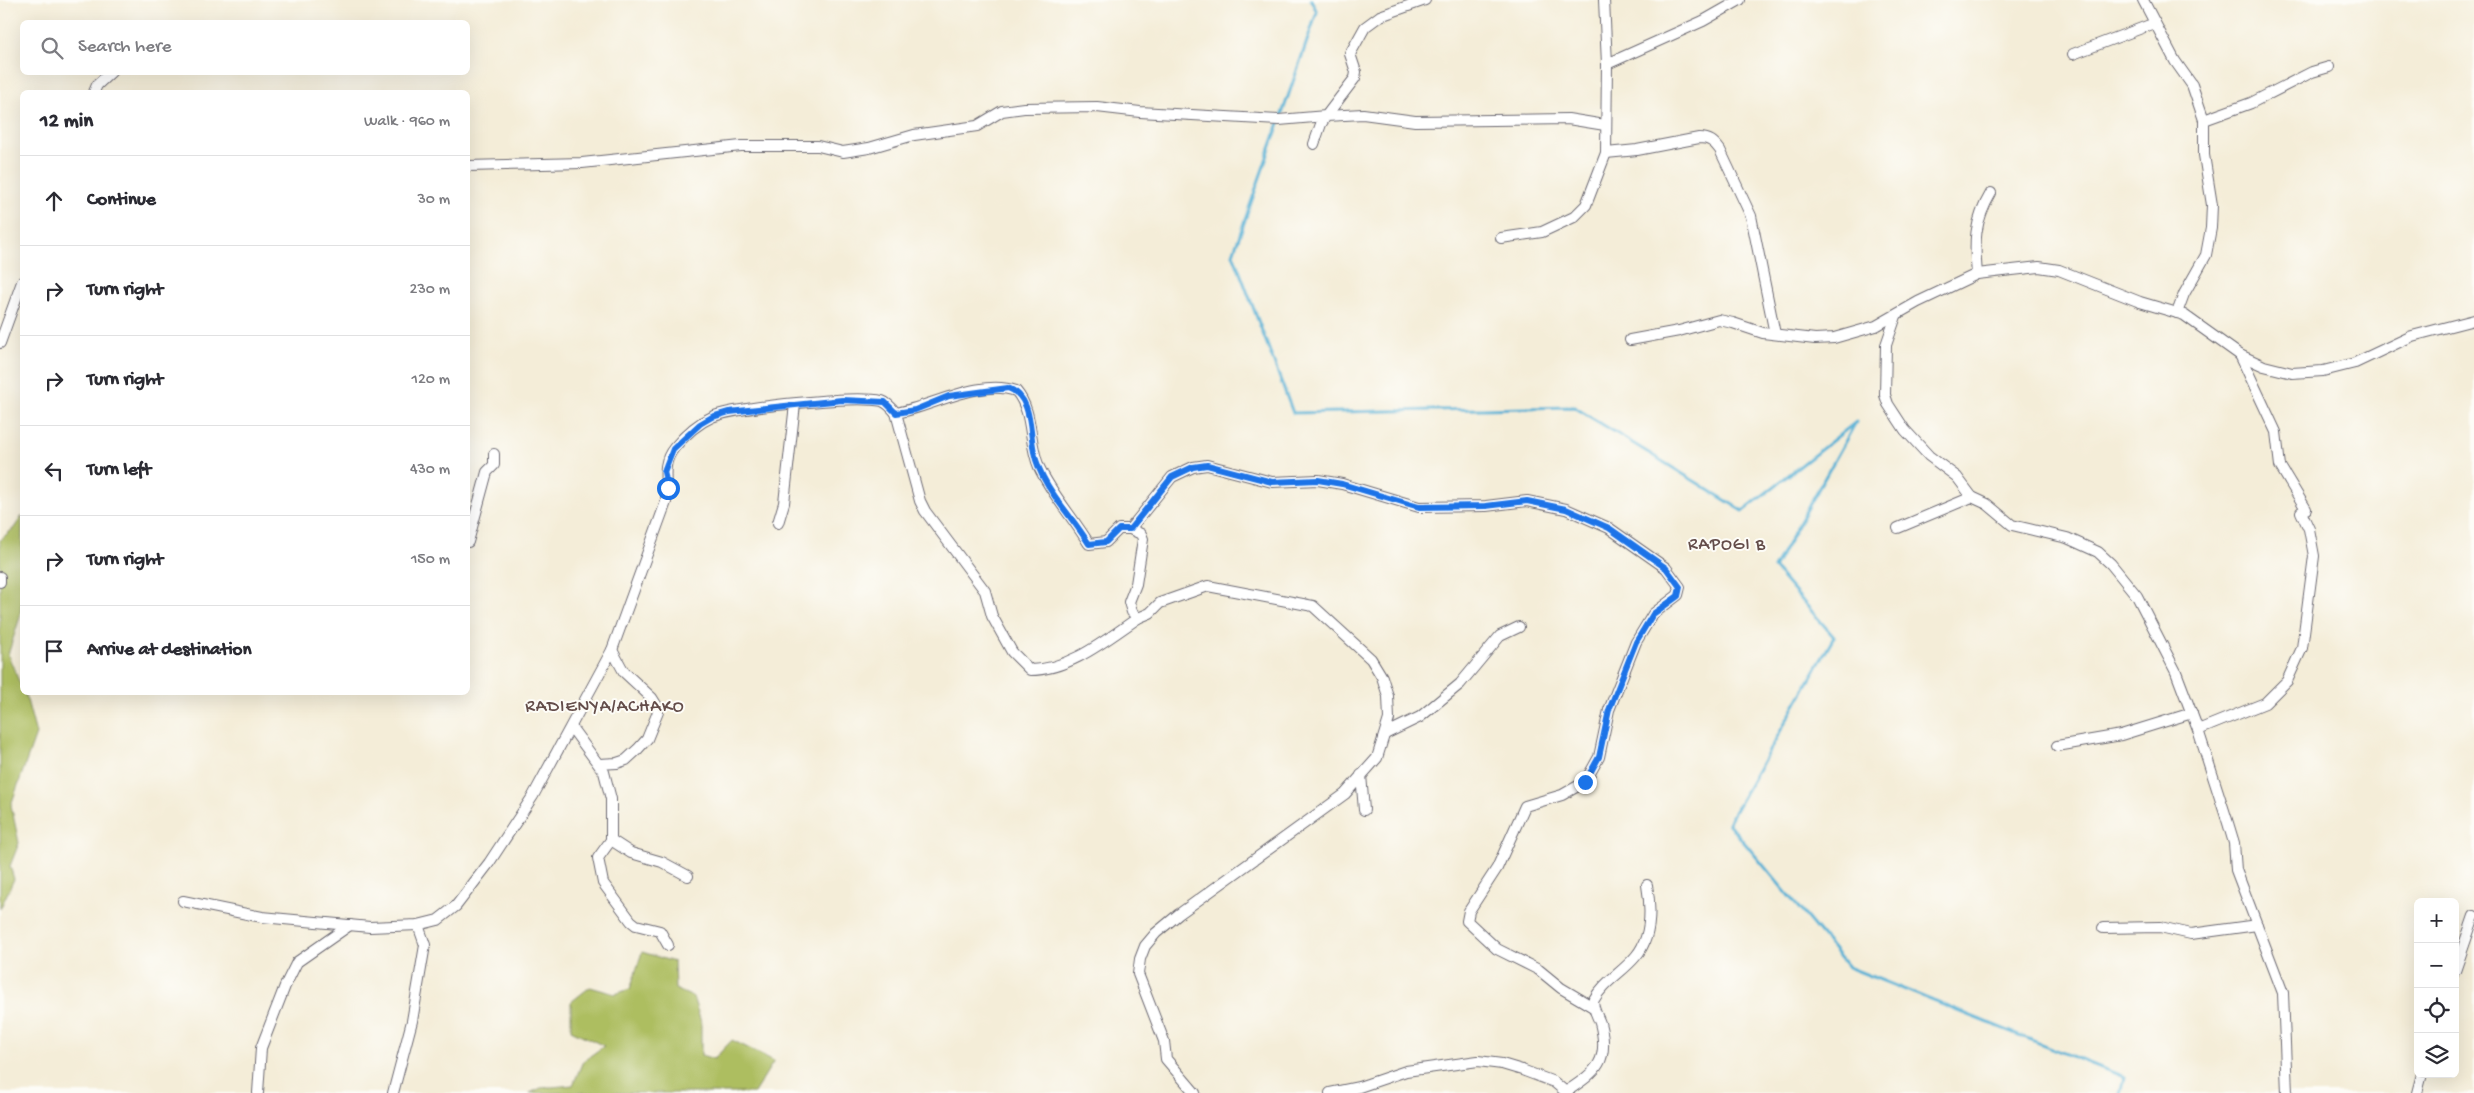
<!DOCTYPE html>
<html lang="en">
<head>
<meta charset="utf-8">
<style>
	:root { --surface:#fff; --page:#f2f2f3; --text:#2b2b33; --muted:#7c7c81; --line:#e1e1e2 }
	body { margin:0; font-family:"Gochi Hand",sans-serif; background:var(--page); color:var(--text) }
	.controls { position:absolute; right:15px; bottom:15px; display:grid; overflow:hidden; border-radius:8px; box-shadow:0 5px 20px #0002 }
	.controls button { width:45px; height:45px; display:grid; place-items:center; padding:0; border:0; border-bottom:1px solid var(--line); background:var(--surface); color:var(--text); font:25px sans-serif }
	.stop { position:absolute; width:15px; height:15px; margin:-11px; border:4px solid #1a73e8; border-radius:50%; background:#fff }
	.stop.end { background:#1a73e8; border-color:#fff; box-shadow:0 1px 5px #0008 }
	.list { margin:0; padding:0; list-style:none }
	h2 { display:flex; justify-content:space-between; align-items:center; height:65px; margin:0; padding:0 20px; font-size:21px }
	h2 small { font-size:16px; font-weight:400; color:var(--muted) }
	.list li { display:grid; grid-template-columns:32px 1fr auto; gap:15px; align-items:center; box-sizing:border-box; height:90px; padding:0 20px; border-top:1px solid var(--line) }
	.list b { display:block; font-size:19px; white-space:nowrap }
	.list em { font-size:16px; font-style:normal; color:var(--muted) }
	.icon { flex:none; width:28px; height:28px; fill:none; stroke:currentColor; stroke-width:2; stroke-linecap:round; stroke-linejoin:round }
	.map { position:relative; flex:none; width:2474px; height:1093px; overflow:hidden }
	.search { position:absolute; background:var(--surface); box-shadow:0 5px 20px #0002; left:20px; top:20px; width:450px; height:55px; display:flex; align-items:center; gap:12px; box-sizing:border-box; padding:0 18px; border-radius:8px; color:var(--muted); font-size:19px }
	.panel { position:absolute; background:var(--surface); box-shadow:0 5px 20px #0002; left:20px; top:90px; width:450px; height:605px; border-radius:8px }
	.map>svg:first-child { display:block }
	.green { fill:#adbe61; stroke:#68704e }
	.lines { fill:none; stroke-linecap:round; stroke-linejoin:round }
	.stream { stroke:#57b1d5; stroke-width:3 }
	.street-casing { stroke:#6c6972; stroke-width:12 }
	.street { stroke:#fff; stroke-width:10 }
	.route { stroke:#1a73e8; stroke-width:6 }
	.labels { text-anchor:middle; stroke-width:4; stroke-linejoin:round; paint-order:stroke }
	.quarter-label { font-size:18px; letter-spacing:1px; fill:#644d4a; stroke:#fdfcf7 }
</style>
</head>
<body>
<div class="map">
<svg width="2474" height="1093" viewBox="0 0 2474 1093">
	<rect width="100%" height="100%" fill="#fdfcf7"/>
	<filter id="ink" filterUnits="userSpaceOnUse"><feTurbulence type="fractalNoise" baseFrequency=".02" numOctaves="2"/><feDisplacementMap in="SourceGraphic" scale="10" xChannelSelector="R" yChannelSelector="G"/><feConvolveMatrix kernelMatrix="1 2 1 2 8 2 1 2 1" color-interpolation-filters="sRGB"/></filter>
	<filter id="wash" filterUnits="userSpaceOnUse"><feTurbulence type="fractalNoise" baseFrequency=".0096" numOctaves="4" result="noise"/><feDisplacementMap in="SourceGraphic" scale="20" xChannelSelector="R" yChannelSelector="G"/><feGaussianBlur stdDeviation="1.12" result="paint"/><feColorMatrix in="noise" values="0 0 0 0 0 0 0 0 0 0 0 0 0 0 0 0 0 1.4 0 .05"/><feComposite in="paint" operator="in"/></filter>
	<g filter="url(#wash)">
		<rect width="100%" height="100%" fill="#f4edd8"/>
		<g class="green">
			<polygon points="22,516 22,598 20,617 8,655 27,700 36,734 11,805 19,843 10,866 14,879 0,909 0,540 14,528"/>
			<polygon points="642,952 674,962 675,989 693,997 701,1022 701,1055 714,1059 732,1040 774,1061 754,1093 530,1093 541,1088 573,1085 583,1061 604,1046 571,1030 571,1002 590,987 615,994 630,989"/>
		</g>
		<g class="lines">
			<g class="stream">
				<polyline points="1281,117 1317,12 1311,0"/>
				<polyline points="1279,123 1233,254 1293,413 1574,407 1743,511 1856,422 1774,568 1834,637 1728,823 1848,967 2124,1077 2120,1093"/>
			</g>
		</g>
	</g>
	<g filter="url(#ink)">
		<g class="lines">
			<g class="street-casing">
				<g id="street">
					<polyline points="2143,0 2175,61 2192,85 2204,120 2204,155 2212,205 2211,228 2206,255 2184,294 2177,313"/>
					<polyline points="2073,54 2155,23"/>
					<polyline points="1607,64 1703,21 1740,0"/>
					<polyline points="94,92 97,85 111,72"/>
					<polyline points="2204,120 2251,103 2312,72 2329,67"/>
					<polyline points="1314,144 1321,124 1326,116 1363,114 1415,121 1568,119 1605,125"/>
					<path d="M1606,153L1637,150L1699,138C1710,138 1714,142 1720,150L1751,216L1775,334"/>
					<polyline points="468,166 582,163 741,146 818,146 843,152 869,148 914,135 977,126 1002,111 1024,108 1097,107 1140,112 1279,120 1326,116 1355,78 1356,72 1350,54 1365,27 1380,16 1425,0"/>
					<polyline points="1501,238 1542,232 1574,217 1586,205 1606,153 1607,64 1604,0"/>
					<path d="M1977,274C1974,241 1974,222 1991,193"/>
					<polyline points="1896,316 1886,345 1885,395 1888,404 1905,430 1929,456 1957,477 1972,497 1987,504 2012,525 2067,538 2098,552 2111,564 2137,596 2176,672 2198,730 2228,823 2234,843 2236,870 2283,993 2287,1093"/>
					<polyline points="1630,340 1679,331 1719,320 1733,323 1763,333 1815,339 1834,338 1876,326 1918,302 1977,274 2039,267 2059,270 2140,302 2184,315 2240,355 2264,366 2292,373 2323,371 2355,363 2412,336 2474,320"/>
					<polyline points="0,343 22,282"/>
					<polyline points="2240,355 2276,432 2280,466 2306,509"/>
					<path d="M896,413C931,407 980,378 1016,391C1034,412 1028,442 1039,467C1052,495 1073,517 1089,544L1106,542L1119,529H1130L1141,534L1143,539L1136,584L1129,602L1132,612L1138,618L1150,613L1160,603L1208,586L1313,606L1371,659L1382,677L1388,696L1389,719L1377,758L1345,794L1179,914L1156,933L1145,946L1140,959L1138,974L1164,1041L1166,1059L1195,1093"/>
					<polyline points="778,523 784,503 795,404"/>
					<polyline points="1898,528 1972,497"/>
					<polyline points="1130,529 1172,477 1193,467 1207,465 1272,482 1318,480 1342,484 1419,507 1486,506 1527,501 1566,509 1609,528 1666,568 1680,587 1678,595 1653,614 1636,642 1609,710 1599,757 1585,782 1562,795 1525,806 1497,868 1469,911 1467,921 1497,949 1539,970 1561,988 1593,1007"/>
					<polyline points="468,542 487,472 494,465 494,454"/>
					<polyline points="0,577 0,582"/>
					<polyline points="571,727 604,772 611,799 611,840 631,853 662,862 688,876"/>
					<polyline points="2198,730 2265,703 2287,681 2302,648 2314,556 2309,529 2301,512"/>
					<polyline points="1385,734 1420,717 1460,684 1500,636 1519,627"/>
					<polyline points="2057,746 2121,735 2192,713"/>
					<polyline points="599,764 617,763 626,760 638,749 647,739 658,712 657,706 652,698 624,672 612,650"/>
					<polyline points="1361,775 1364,810"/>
					<polyline points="611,840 598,858 603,883 631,921 636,925 660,931 668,945"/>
					<path d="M183,901L262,917L370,927L418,925L438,920L456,906L489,863L533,796L612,650L666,502C668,483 660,465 674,448C684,436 698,423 712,417C736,407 857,395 882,401C888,403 892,408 896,413L920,501L925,511L985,591L992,616L1012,652L1030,670C1070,670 1107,639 1138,618"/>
					<polyline points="2103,928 2160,927 2191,934 2257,925"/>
					<polyline points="2455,971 2474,916"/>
					<path d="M1567,1091C1597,1071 1610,1061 1600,1023C1597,1015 1593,1009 1593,1001C1604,981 1622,973 1636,956C1652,937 1651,908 1647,885"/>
					<polyline points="258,1093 261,1048 285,986 297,962 350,925"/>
					<polyline points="393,1093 412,1021 425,945 418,925"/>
					<polyline points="1330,1093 1359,1087 1406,1071 1478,1061 1502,1064 1522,1070 1554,1082 1567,1093"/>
					<polyline points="2417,1093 2422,1074"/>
				</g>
			</g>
			<use href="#street" class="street"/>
		</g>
	</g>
	<g class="lines" filter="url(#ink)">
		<path class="route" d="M668,488L664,472L673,449L700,424L712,417L729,412L842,400L885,402L896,413L915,410L949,396L1008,388C1033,397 1029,430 1034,452C1041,487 1071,514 1089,544L1106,542L1119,529H1130L1172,477L1193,467L1207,465L1272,482L1318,480L1342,484L1419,507L1486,506L1527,501L1566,509L1609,528L1666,568L1680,587L1678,596L1653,614L1636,642L1609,710L1599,757L1585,782"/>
	</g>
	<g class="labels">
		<g class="quarter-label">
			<text x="1727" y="549">RAPOGI B</text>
			<text x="605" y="711">RADIENYA/ACHAKO</text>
		</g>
	</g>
</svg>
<div class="controls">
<button>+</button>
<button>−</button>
<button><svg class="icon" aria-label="locate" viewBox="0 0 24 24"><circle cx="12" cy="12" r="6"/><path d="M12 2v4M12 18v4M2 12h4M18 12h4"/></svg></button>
<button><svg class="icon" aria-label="layers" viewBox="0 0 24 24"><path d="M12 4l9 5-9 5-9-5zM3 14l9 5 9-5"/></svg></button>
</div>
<div class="stop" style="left:668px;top:488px"></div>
<div class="stop end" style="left:1585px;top:782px"></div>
<div class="search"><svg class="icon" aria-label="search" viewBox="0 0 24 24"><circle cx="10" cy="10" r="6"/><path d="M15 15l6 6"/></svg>Search here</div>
<section class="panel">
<h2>12 min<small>Walk · 960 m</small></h2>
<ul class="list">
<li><svg class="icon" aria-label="ahead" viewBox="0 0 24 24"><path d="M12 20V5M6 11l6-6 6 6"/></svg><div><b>Continue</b></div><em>30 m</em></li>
<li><svg class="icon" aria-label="right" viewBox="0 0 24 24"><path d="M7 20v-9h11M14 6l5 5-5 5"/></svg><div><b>Turn right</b></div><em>230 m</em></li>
<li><svg class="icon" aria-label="right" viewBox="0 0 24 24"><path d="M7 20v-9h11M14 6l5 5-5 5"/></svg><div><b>Turn right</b></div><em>120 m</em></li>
<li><svg class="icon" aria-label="left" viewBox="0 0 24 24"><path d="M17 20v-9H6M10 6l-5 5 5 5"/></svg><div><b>Turn left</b></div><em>430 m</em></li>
<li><svg class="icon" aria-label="right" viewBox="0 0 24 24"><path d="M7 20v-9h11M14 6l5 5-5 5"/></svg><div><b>Turn right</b></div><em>150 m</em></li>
<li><svg class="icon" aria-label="arrive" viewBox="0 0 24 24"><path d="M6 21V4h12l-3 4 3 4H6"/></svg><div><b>Arrive at destination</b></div></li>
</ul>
</section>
</div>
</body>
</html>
